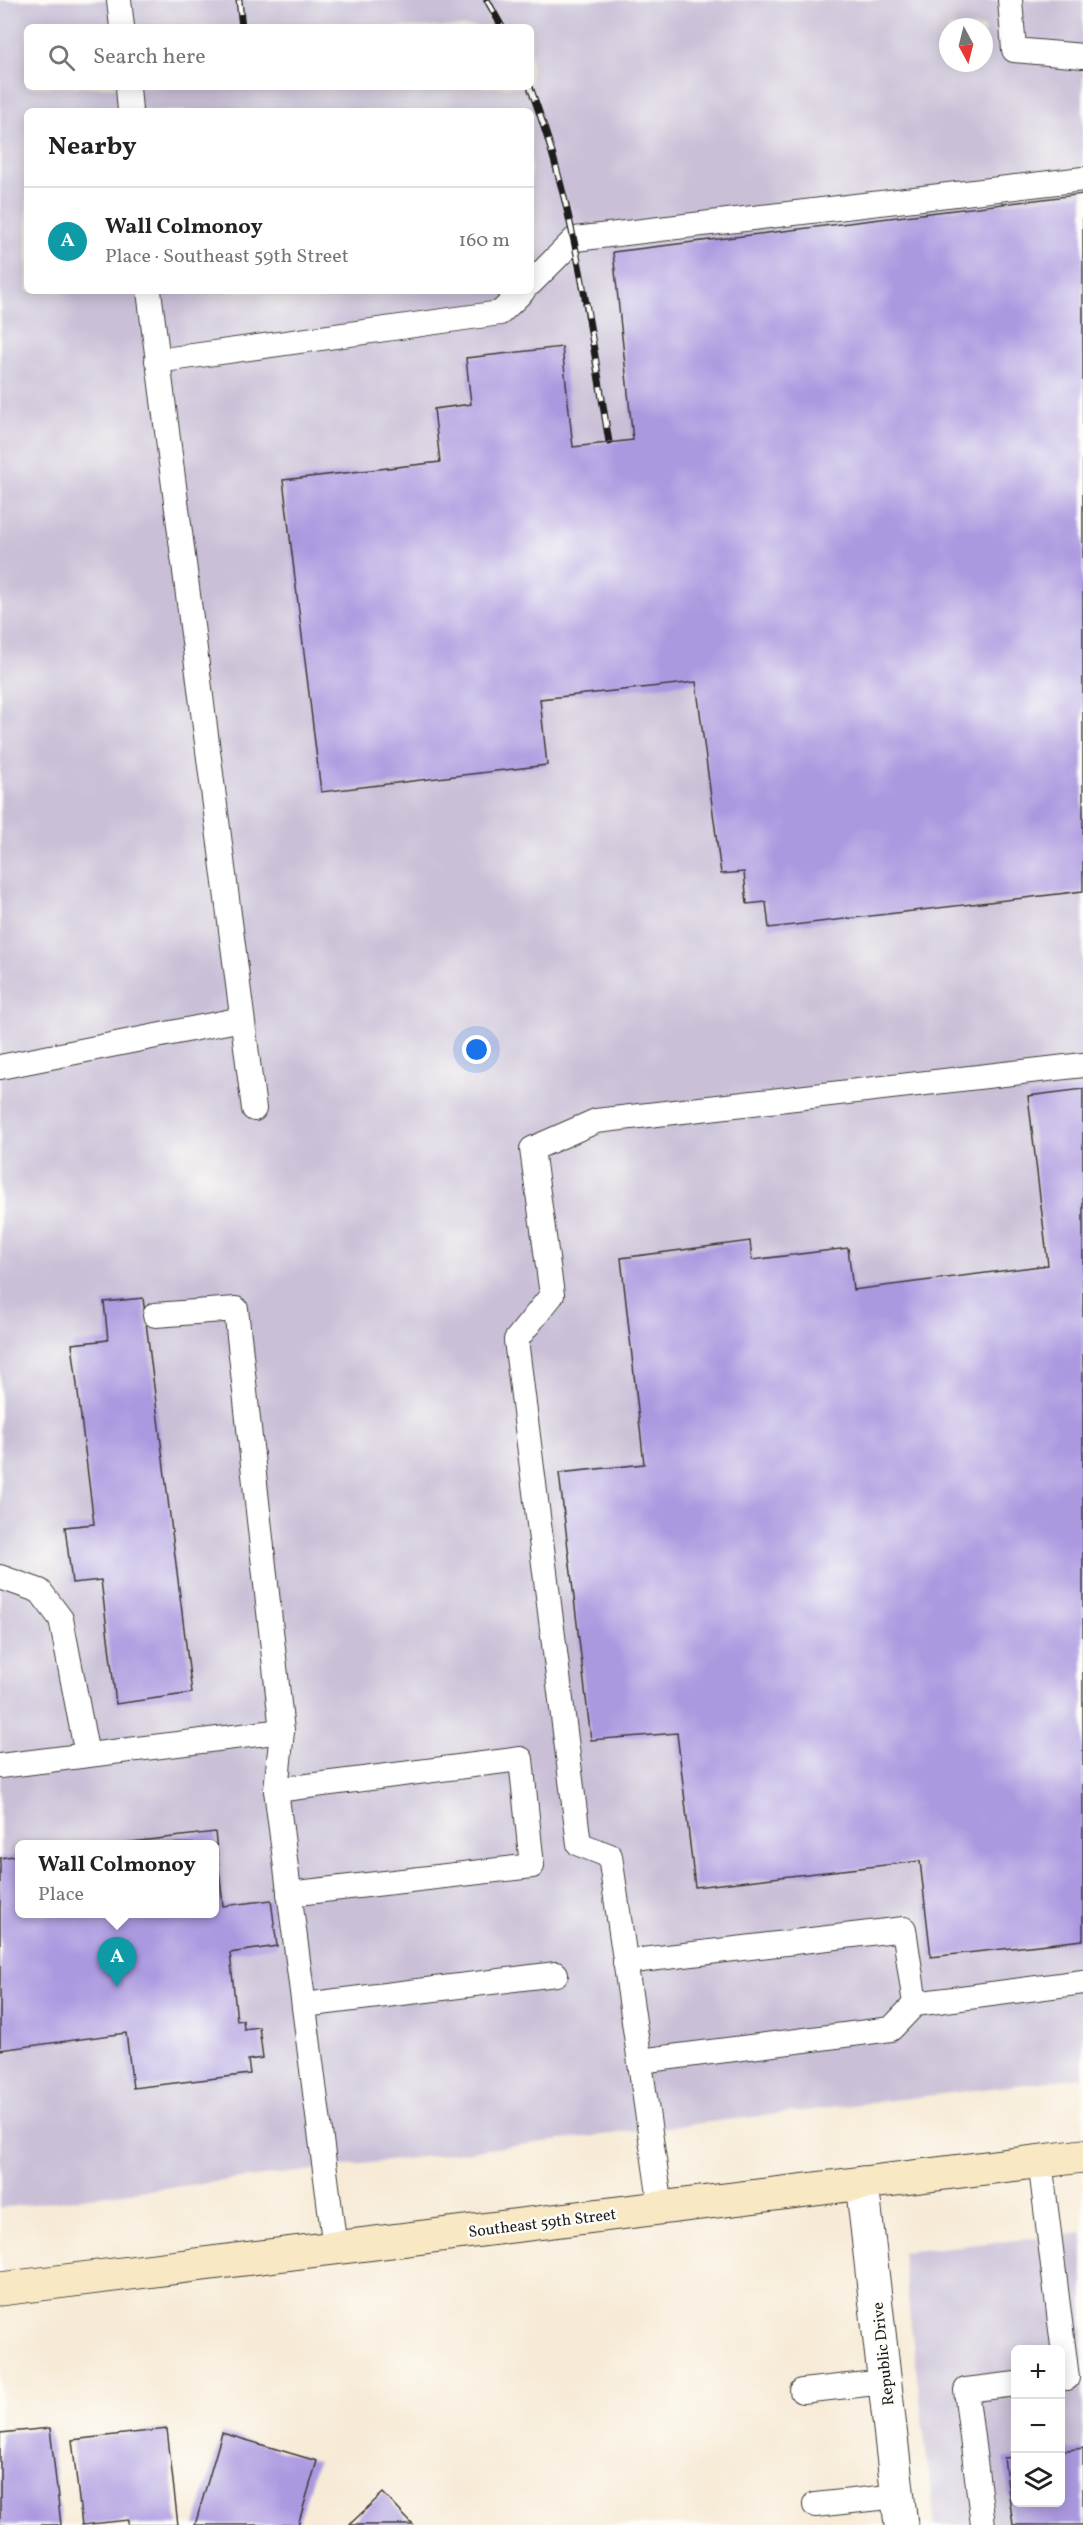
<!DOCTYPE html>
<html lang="en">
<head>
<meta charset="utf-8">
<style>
	:root { --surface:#fff; --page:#f6f6f6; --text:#222; --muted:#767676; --line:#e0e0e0; --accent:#7c3aed }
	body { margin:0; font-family:Vollkorn,serif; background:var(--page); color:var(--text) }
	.controls { position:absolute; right:18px; bottom:18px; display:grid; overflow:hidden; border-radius:9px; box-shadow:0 3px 15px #0003 }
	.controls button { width:54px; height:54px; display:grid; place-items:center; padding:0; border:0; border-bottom:2px solid var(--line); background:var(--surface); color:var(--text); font:30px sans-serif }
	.compass { position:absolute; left:939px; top:18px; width:54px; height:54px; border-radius:50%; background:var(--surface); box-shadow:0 3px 15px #0003; rotate:173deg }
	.you { position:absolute; left:477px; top:1050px; width:21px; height:21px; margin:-15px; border:4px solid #fff; border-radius:50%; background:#1a73e8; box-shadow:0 0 0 9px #1a73e833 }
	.badge { display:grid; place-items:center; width:39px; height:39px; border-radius:50%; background:var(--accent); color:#fff; font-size:20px; font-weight:700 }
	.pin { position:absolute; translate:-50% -50px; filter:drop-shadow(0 2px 3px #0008) }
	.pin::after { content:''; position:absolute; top:32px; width:21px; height:18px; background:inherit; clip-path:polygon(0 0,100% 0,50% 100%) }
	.popup { position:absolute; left:15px; top:1840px; width:204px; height:78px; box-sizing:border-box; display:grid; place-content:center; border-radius:9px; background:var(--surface); filter:drop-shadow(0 2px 4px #0005); font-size:20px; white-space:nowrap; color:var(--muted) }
	.popup b { font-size:22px; color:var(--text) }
	.popup::after { content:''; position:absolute; left:50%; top:100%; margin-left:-12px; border:12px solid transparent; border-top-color:var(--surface) }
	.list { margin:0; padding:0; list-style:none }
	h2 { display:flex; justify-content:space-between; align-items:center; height:78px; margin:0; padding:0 24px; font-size:26px }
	h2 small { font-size:20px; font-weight:400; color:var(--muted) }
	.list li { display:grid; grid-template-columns:39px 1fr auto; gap:18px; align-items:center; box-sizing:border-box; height:108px; padding:0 24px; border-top:2px solid var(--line) }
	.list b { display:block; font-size:22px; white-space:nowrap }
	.list p { margin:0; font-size:20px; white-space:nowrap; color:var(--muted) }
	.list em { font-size:20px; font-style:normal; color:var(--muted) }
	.icon { flex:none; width:33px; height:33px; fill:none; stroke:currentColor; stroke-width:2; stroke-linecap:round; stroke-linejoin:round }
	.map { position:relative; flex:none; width:1083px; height:2525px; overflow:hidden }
	.search { position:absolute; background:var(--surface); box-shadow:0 3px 15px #0003; left:24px; top:24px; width:510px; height:66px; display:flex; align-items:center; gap:15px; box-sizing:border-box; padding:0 21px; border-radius:9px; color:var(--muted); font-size:22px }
	.panel { position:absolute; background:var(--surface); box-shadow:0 3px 15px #0003; left:24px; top:108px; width:510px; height:186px; border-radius:9px }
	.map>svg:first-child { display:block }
	.industrial { fill:#c9bfd7; fill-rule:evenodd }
	.building { fill:#ab99e0 }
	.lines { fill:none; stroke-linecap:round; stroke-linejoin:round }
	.service-casing { stroke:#3d3b38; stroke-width:26 }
	.minor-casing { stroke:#3d3b38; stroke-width:35 }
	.secondary-casing { stroke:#3d3b38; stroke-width:35 }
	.service { stroke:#fff; stroke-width:24 }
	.minor { stroke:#fff; stroke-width:33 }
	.secondary { stroke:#f8e8c3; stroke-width:33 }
	.rail-casing { stroke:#1c1c1c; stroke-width:7 }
	.rail { stroke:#fdfcf7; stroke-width:4.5; stroke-dasharray:14; stroke-linecap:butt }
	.labels { text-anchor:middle; stroke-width:5; stroke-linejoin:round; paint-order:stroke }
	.street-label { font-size:16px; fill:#1c1c1c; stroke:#fdfcf7 }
</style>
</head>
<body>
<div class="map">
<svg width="1083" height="2525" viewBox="0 0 1083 2525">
	<rect width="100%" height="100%" fill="#fdfcf7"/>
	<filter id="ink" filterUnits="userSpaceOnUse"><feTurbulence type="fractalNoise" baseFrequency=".0167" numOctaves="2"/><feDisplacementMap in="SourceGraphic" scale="12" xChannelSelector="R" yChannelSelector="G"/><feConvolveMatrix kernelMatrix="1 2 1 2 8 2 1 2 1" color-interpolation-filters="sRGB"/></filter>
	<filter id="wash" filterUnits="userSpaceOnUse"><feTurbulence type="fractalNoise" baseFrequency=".008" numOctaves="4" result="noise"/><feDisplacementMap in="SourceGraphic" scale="24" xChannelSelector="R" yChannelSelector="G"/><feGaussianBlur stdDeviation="1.35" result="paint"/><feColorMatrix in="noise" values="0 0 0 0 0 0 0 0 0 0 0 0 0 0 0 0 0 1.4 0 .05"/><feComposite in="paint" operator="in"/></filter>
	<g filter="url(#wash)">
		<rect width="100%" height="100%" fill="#f7ebd7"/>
		<g class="industrial">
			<path d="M0,0H1083V2077L0,2208ZM27,27H531V87H27ZM948,27H984V63H948ZM27,111H531V291H27ZM20,1844H214V1914H20Z"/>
			<path d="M1083,2233V2525H935L902,2252ZM1016,2350H1060V2502H1016Z"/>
		</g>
		<g id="blocks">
			<g class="building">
				<polygon points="1083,194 1083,891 769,928 766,902 747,904 744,872 721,874 696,682 540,699 547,765 321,792 283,480 440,462 434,409 471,404 466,358 562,347 573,447 633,440 613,252"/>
				<polygon points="1083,1089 1083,1940 931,1957 920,1861 695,1887 677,1733 591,1740 559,1473 644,1464 621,1258 750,1241 752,1260 848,1248 853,1290 1048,1265 1028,1096"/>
				<polygon points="143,1298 192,1693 116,1704 101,1580 72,1583 65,1527 94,1524 72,1344 108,1340 104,1302"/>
				<polygon points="215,1832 223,1906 271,1900 277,1946 230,1953 237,2021 243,2020 244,2029 259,2027 263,2058 248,2060 250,2074 133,2088 126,2033 0,2050 0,1858 20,1855 20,1914 214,1914 214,1844 123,1843"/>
				<polygon points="50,2428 61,2525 0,2525 0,2433"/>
				<polygon points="167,2429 178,2525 128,2525 128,2520 82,2525 72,2440"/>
				<polygon points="222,2433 317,2461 298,2525 195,2525"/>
				<polygon points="1083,2448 1083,2525 1013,2525 1004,2458 1016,2457 1016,2502 1060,2502 1060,2451"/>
				<polygon points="383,2493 413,2525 349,2525"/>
			</g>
		</g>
	</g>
	<g filter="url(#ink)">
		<use href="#blocks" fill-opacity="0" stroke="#3d3b38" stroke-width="1.5"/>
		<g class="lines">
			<g class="service-casing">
				<g id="service">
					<polyline points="119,0 122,27"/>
					<polyline points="1010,0 1014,50 1083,56"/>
					<polyline points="128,87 130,111"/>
					<polyline points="531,283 575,239 1083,179"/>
					<polyline points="149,291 254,1109"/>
					<polyline points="157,361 500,313 523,291"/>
					<polyline points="0,1067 242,1019"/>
					<polyline points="155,1315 236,1309 282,1731 276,1790 335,2248"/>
					<polyline points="0,1577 40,1591 61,1619 87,1755"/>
					<polyline points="0,1766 282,1731"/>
					<polyline points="276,1790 521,1759 532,1866 289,1894"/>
					<polyline points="625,1962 904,1929 915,2004 891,2029 640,2061"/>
					<polyline points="915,2004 1083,1982"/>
					<polyline points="304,2005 556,1974"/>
					<polyline points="1040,2161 1067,2378"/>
					<polyline points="661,2208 610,1856 579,1844 516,1340 552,1295 532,1149 596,1121 1083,1065"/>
					<polyline points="802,2391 885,2382"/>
					<polyline points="815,2505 898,2496"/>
					<polyline points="983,2525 966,2390 1016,2384"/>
				</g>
			</g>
			<g class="minor-casing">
				<polyline id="minor" points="862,2183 901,2525"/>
			</g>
			<g class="secondary-casing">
				<polyline id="secondary" points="0,2289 1083,2156"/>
			</g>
			<use href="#service" class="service"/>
			<use href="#minor" class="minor"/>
			<use href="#secondary" class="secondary"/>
			<g class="rail-casing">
				<g id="rail">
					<polyline points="239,0 242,27"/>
					<polyline points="487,0 502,27"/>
					<path d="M530,87C574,203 589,321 609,442"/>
				</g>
			</g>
			<use href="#rail" class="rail"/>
		</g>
	</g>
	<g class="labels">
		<g class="street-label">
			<text transform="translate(542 2222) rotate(-7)" y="6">Southeast 59th Street</text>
			<text transform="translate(882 2354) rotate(-96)" y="6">Republic Drive</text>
		</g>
	</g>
</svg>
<div class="controls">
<button>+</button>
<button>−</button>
<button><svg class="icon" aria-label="layers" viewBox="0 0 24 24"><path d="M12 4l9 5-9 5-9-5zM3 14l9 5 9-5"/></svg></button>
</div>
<svg class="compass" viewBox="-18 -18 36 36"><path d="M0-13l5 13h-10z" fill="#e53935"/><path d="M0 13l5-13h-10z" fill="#767676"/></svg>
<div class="you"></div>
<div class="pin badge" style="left:117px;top:1987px;background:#0f9aa8">A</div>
<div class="popup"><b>Wall Colmonoy</b>Place</div>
<div class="search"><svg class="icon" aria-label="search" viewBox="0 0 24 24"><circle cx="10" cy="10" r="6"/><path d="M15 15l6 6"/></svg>Search here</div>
<section class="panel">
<h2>Nearby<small></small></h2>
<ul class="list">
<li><span class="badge" style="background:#0f9aa8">A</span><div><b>Wall Colmonoy</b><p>Place · Southeast 59th Street</p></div><em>160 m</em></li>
</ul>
</section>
</div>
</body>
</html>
